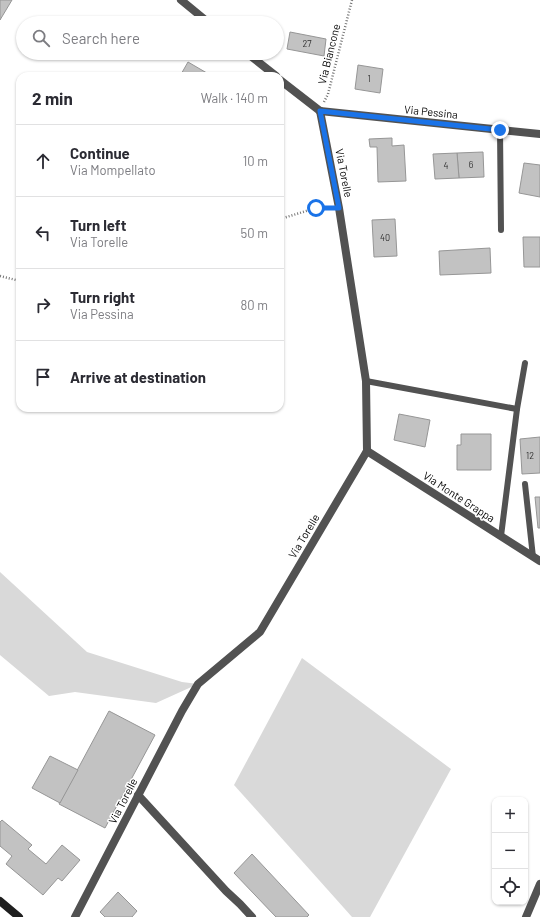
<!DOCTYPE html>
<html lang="en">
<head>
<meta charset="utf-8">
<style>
	:root { --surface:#fff; --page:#f7f7f7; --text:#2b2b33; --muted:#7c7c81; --line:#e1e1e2 }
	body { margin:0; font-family:Barlow,sans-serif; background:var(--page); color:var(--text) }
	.controls { position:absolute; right:12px; bottom:12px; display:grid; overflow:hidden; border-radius:8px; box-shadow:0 1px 3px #0004 }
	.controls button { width:36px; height:36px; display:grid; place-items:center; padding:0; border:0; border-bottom:1px solid var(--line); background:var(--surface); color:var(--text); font:20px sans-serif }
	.stop { position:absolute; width:12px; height:12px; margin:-9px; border:3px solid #1a73e8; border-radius:50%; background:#fff }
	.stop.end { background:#1a73e8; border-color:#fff; box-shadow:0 1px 4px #0008 }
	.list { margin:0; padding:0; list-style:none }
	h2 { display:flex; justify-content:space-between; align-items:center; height:52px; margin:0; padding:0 16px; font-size:17px }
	h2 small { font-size:13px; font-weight:400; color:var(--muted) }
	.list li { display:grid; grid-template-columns:26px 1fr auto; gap:12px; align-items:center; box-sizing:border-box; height:72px; padding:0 16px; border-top:1px solid var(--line) }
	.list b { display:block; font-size:15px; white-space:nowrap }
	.list p { margin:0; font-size:13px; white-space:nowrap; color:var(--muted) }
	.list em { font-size:13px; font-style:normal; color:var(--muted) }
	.icon { flex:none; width:22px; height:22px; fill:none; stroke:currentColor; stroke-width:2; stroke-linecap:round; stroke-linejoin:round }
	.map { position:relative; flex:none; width:540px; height:917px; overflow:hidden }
	.search { position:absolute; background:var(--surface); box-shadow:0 1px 3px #0004; left:16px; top:16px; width:268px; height:44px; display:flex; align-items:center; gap:10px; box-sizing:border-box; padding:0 14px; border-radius:22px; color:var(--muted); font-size:15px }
	.panel { position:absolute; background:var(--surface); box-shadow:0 1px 3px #0004; left:16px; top:72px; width:268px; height:340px; border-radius:12px }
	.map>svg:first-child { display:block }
	.green { fill:#d9d9d9 }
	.building { fill:#c2c2c2; stroke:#969696 }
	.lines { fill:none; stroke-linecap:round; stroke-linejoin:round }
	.path { stroke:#747474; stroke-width:2.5; stroke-dasharray:1 2; stroke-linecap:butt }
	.lane { stroke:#525252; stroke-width:6 }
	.street { stroke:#525252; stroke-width:8 }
	.secondary { stroke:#1f1f1f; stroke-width:8 }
	.route { stroke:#1a73e8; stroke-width:5 }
	.labels { text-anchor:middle; stroke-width:3; stroke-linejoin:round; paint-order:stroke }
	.number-label { font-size:9px; fill:#303030 }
	.street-label { font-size:11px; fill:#000; stroke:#fff }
</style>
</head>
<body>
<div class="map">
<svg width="540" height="917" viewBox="0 0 540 917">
	<rect width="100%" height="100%" fill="#fff"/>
	<g class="green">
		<polygon points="0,572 87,652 182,682 198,684 156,703 75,692 49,696 0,655"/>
		<polygon points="302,658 451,769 370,917 352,917 234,785"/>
	</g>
	<g class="building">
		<polygon points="0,0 12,0 0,20"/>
		<polygon points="290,32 326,39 324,56 287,49"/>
		<polygon points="188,62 212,76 180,76"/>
		<polygon points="358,65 383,69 380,93 355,89"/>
		<polygon points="392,138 392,146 404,145 406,181 378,182 377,147 370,147 369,139"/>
		<polygon points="483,152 484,177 459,178 457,153"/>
		<polygon points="457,153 459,178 435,179 433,154"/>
		<polygon points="524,163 540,165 540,197 519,193"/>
		<polygon points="395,219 397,256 374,257 372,220"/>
		<polygon points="523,237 540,237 540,267 524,267"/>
		<polygon points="490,248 491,273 440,275 439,251"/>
		<polygon points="399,414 430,420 425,447 394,440"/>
		<polygon points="461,434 491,434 491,470 457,470 457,445 461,445"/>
		<polygon points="540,437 540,473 522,474 520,439"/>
		<polygon points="535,497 540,497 540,528 538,528"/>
		<polygon points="109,711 155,735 105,828 59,804"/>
		<polygon points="50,756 78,770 60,803 32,788"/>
		<polygon points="2,820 32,845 28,849 46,864 62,845 80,860 62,881 58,878 43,895 6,864 12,856 0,846 0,822"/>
		<polygon points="252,854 309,915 307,917 276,917 234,873"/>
		<polygon points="118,892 137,911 132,917 105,917 100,912"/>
	</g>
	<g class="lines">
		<g class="path">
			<polyline points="324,102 328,94 352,0"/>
			<polyline points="280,219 316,208 329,208"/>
			<polyline points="0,276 20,281"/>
		</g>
		<g class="lane">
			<polyline points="500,130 501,230"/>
			<polyline points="366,381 517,409 525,363"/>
			<polyline points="525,484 533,557"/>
			<polyline points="501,536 517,409"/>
		</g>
		<g class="street">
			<polyline points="181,0 209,23"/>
			<polyline points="247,53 276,76"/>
			<polyline points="280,80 320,111"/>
			<polyline points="320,111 540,134"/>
			<polyline points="367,451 540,561"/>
			<polyline points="138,795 226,891 240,904 252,917"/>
			<polyline points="75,917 182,711 198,684 260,632 367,451 366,381 339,208 320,111"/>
			<polyline points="526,917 540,884"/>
		</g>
		<polyline class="secondary" points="0,901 19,917"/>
	</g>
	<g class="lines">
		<polyline class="route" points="316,208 339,208 320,111 500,130"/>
	</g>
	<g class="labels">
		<g class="number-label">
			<text x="307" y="47">27</text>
			<text x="369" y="82">1</text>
			<text x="471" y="168">6</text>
			<text x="446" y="169">4</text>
			<text x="385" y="241">40</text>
			<text x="530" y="459">12</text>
		</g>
		<g class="street-label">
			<text transform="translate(329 54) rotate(-76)" y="4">Via Biancone</text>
			<text transform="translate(431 112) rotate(6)" y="4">Via Pessina</text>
			<text transform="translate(344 173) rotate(79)" y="4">Via Torelle</text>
			<text transform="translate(459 497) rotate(33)" y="4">Via Monte Grappa</text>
			<text transform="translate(304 536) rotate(-59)" y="4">Via Torelle</text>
			<text transform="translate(123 801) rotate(-63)" y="4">Via Torelle</text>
		</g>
	</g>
</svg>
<div class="controls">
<button>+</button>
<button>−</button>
<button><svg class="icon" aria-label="locate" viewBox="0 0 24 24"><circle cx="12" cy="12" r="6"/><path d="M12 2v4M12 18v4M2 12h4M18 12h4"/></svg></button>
</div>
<div class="stop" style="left:316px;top:208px"></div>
<div class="stop end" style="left:500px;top:130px"></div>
<div class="search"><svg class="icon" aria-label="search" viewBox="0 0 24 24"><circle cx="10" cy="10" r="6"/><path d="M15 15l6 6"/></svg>Search here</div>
<section class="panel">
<h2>2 min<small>Walk · 140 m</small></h2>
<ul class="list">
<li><svg class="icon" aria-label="ahead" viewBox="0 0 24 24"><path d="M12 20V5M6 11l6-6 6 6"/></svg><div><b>Continue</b><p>Via Mompellato</p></div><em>10 m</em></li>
<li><svg class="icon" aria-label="left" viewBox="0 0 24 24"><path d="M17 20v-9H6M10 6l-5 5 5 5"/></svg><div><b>Turn left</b><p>Via Torelle</p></div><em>50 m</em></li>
<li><svg class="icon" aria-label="right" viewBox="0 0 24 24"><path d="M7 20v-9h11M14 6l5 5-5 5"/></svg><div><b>Turn right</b><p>Via Pessina</p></div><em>80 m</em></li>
<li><svg class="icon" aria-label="arrive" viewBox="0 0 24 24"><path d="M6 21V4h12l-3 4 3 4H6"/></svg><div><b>Arrive at destination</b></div></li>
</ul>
</section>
</div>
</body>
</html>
